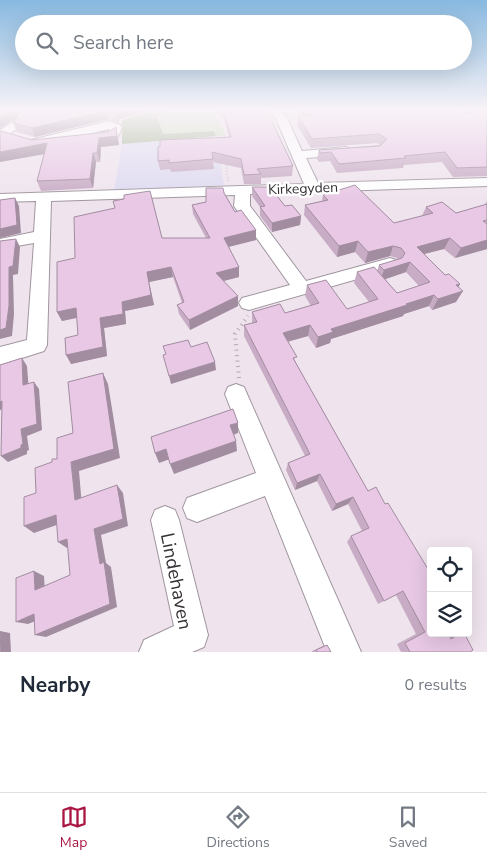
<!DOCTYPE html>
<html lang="en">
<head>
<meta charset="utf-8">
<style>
	:root { --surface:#fff; --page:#f6f6f7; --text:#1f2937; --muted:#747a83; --line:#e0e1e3; --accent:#ab1743 }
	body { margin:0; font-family:"Nunito Sans",sans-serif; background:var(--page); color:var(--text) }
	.controls { position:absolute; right:15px; bottom:15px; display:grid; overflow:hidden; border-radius:5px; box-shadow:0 5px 20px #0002 }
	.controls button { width:45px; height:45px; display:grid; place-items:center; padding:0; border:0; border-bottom:1px solid var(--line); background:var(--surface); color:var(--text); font:25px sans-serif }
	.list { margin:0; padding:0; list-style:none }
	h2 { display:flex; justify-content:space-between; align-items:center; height:65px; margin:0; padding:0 20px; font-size:21px }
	h2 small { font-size:16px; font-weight:400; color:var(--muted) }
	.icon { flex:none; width:28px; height:28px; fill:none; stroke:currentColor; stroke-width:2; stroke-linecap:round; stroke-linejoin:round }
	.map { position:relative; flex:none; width:487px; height:652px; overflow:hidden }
	.search { position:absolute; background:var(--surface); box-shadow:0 5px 20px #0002; left:15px; right:15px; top:15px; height:55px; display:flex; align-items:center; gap:12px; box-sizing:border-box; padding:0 18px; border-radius:28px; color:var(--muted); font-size:19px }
	.sheet { height:140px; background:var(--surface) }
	nav { display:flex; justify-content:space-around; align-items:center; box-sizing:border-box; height:70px; border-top:1px solid var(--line); background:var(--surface); font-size:14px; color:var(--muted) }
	nav a { display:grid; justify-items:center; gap:2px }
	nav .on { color:var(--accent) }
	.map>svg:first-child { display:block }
	.education { fill:#dedbf1 }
	.green { fill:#ccdfbd }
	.forest { fill:#a0b290 }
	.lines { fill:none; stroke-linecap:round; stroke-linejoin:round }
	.minor-casing { stroke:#a0969f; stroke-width:2 }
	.path-far1 { stroke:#b1a9b1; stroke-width:2; stroke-dasharray:0.5 2.5; stroke-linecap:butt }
	.path { stroke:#b1a9b1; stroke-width:4; stroke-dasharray:1 4.5; stroke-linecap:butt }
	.minor { fill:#fff; fill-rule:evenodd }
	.wall { fill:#c8acc5; fill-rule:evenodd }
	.shaded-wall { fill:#a28ca0 }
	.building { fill:#e8c8e5; stroke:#a28ca0 }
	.labels { text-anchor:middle; stroke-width:5; stroke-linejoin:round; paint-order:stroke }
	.far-street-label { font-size:14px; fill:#353135; stroke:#fff }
	.near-street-label { font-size:19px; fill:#353135; stroke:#fff }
</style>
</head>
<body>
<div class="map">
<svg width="487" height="652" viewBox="0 0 487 652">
	<rect width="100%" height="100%" fill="#efe4ee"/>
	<polygon class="education" points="216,136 224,185 114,191 122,144"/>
	<path class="green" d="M179,109C208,109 216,106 226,136H216L214,131L163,134L157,116Z"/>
	<polygon class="forest" points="158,109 179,109 157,116 163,134 214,131 216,136 122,144 122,120"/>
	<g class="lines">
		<g class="minor-casing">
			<g id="minor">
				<polygon points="23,109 34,109 24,124 0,140 0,130 16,120"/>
				<polygon points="268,109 279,109 287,118 302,151 346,147 352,151 346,155 306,158 318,183 487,178 487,186 250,194 250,206 306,281 390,258 396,260 399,264 396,268 249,310 242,308 239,303 242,298 290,285 234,206 235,195 51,201 47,345 44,351 0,365 0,347 27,340 34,243 0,249 0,239 34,232 36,201 0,202 0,194 304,184 276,119"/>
				<polygon points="109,121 120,125 122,127 118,137 92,141 86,137 88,134 109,131 109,129 35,147 29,143 31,140"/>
				<polygon points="236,384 244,387 247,394 361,652 327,652 265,496 197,522 187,518 183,508 187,498 256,473 225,394 228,387"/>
				<polygon points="165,506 175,510 179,520 208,635 204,647 192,652 139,652 144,640 174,626 151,520 155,510"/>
			</g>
		</g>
		<g class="path-far1">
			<polyline points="196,109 213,119 222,141"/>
			<polyline points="226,162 228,181"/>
		</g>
		<polyline class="path" points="239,378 235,334 248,316"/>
		<use href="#minor" class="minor"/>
	</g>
	<g class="wall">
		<polygon points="27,109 155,109 119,119 119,123 109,119 35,137 17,132 13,123 22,116"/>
		<polygon points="208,109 266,109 293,166 292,176 261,178 261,184 244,184 241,168 213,162 214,169 171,172 170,169 160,170 158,161 229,137 223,117"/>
		<polygon points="295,109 458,109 462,113 466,113 461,109 487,109 487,176 453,177 442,162 404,165 403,168 337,173 330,161 319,162 317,159 319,150 380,145 377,143 311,148 297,125 298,116 302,116"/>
		<polygon points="116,127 119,145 101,147 100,162 96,162 93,188 41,191 37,181 45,154 32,140 108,132"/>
		<polygon points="252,187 301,216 300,225 272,232 260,216 260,207 252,196"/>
		<polygon points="224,193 235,212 256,240 228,247 239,267 239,277 223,281 238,306 190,330 179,314 177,305 182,303 173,277 149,282 154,305 125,311 126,324 104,328 107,356 71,364 78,335 77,318 62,321 57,312 162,238 206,238 193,214 192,205 206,202"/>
		<path d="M323,195L394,223L422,216L426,207L456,213L485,205L487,201V249L455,258L444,249L424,254L458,287L456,302L432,310L429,306L404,314L403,316L331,339L330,343L316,348L308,336L288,342L296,363L449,635L454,633H464L470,652H401L397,644L416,634L396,595L378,604L347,542L351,536L362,531L348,504L332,511L317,481L295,490L286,470L288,463L305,456L244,336V325L252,323V312L285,313L311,306L305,296L307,285L347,309L369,302L354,283L357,272L377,271L379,265L398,260L397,258L390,256L365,263L355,252L337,257L304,215L305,205L322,201ZM406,272L419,286L397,293L385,279Z"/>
		<polygon points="327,645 331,652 312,652 312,651 323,646"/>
	</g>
	<g class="shaded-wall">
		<polygon points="12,109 22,109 15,119 0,128 0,117"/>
		<polygon points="123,109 155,109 119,119 119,123 117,114 117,110"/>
		<polygon points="106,111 109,119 35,137 32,128"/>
		<polygon points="116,127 119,145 101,147 100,162 97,153 99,138"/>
		<polygon points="47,143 51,153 0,162 0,152"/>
		<polygon points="93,153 96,162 93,188 90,179"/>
		<polygon points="15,198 19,206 21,233 0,238 0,229"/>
		<polygon points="301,216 300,225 272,232 272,223"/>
		<polygon points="256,230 256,240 224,248 224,238"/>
		<polygon points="450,238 444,249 412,257 417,247"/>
		<polygon points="16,239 20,247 18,274 13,275 14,314 12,336 0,339 0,330 9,267"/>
		<polygon points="487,240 487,249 455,258 461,248"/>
		<polygon points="358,241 355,252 337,257 339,246"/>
		<polygon points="393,246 390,256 365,263 368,252"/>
		<polygon points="410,262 406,272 380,281 384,270"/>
		<polygon points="171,267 173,277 149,282 154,305 125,311 126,324 104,328 107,356 71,364 66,355 100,318 122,302 147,272"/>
		<polygon points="239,267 239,277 216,283 216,273"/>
		<polygon points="460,284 455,294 463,291 456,302 432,310 438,299 456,285"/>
		<polygon points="434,295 429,306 404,314 403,316 331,339 330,343 316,348 318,337 331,329 406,304"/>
		<polygon points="238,296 238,306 190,330 189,320"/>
		<polygon points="76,308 80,317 62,321 57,312"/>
		<polygon points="310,325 308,336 282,343 283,333"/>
		<polygon points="22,358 27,366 29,392 23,385"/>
		<polygon points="215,362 216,370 171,384 169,376"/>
		<polygon points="103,373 108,384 120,458 79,471 82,507 75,500 71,462"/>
		<polygon points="34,382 39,389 42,430 27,436 29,450 27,451 27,454 8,462 1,456 21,445 21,429"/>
		<polygon points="2,401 8,408 0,410 0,402"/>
		<polygon points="238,423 238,433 231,436 230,425"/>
		<polygon points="236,441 237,451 174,474 170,464"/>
		<polygon points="166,449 170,459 159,463 155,453"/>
		<polygon points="320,474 317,481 295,490 297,483"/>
		<polygon points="117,485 123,493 128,526 101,535 106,563 111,567 117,607 46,637 35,635 100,564 94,529"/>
		<polygon points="353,497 348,504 332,511 336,504"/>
		<polygon points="56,515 65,522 34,533 24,526"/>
		<polygon points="67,539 75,545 67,548 58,542"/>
		<polygon points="34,571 44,576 45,594 35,590"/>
		<polygon points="34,614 45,617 28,624 16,622"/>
		<polygon points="0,631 10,633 11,652 1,652"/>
	</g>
	<g class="building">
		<polygon points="0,109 12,109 0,117"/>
		<polygon points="27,109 123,109 117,110 117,114 106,111 32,128 13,123 22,116"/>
		<polygon points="223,109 266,109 293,166 257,169 261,174 244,175 241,159 212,152 213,159 169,163 169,160 158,161 158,147 160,146 160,140 231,137"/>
		<polygon points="305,109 458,109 462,113 471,113 474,109 487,109 487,167 457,168 445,152 404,156 406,158 339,164 331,152 320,153 319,150 380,146 387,139 379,134 312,139 298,116 312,115"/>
		<polygon points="116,127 117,136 99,138 97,153 93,153 90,179 37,181 47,143 0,152 0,131 1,131 32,140 108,132"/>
		<polygon points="355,185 394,223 433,213 426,207 442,202 456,213 487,204 487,220 483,221 487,224 487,240 461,248 450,238 417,247 445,275 449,274 460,284 456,285 463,291 438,299 434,295 406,304 407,305 331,329 333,332 318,337 310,325 283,333 297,357 293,358 368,491 376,487 385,504 388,503 431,574 431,601 430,602 431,603 431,633 448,633 451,639 460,633 464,633 473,650 470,652 410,652 405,643 425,632 403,591 384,601 351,536 369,528 353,497 336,504 320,474 297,483 288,463 310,454 244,325 257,322 252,312 280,304 285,313 319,303 307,285 326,280 347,309 378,299 357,272 374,267 397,293 430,282 410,262 384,270 379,265 402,258 405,253 401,248 393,246 368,252 358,241 339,246 305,205 328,200 323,195"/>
		<polygon points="252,187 270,187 285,206 292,205 301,216 272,223 260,207 265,206"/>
		<polygon points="206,188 223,188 224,193 235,212 241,210 256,230 224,238 239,267 216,273 238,296 189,320 177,305 184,302 171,267 147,272 151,295 122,302 123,314 100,318 103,347 66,355 65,338 78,335 76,308 57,312 57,262 75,258 74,217 115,208 113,201 124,199 124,195 150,191 162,238 210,238 192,205 206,202"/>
		<polygon points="15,198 17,225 0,229 0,200"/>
		<polygon points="16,239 13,266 9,267 9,306 6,328 0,330 0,241"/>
		<polygon points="188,340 191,347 207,342 215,362 169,376 163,355 166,354 163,346"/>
		<polygon points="22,358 23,385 34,382 37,424 21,429 23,444 21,445 21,448 1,456 2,401 0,402 0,365"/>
		<polygon points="103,373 114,449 71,462 75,500 117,485 123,519 94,529 100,564 104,562 110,604 35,635 34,614 16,622 16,578 34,571 35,590 70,575 67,539 58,542 56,515 24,526 24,497 36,493 35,468 52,462 52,459 57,459 57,438 73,433 68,382"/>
		<polygon points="233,409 238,423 230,425 236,441 170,464 166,449 155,453 151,437"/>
		<polygon points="0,631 1,652 0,652"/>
		<polygon points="327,645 331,652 317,652 316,650"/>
	</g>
	<linearGradient id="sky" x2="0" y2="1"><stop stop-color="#88b9e0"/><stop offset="0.55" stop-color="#f8f3f7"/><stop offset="1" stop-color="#f8f3f7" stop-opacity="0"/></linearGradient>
	<rect width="487" height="200" fill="url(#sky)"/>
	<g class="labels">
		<g class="far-street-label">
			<text transform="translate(303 188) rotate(-2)" y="5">Kirkegyden</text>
		</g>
		<g class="near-street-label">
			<text transform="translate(177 581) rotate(79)" y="7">Lindehaven</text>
		</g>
	</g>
</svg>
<div class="controls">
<button><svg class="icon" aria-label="locate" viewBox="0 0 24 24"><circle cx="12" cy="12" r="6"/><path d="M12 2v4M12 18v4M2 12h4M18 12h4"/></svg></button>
<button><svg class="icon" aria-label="layers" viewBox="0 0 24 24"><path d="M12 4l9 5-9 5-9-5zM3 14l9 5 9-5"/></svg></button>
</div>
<div class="search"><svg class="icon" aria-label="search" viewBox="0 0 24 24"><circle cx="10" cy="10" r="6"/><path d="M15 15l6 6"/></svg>Search here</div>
</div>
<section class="sheet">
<h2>Nearby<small>0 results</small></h2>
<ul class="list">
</ul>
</section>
<nav>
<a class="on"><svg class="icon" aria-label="map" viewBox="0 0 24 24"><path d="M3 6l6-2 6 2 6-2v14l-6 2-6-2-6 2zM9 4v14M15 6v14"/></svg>Map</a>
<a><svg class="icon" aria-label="directions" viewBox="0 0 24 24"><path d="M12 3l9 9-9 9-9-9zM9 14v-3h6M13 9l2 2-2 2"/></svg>Directions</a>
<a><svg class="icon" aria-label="saved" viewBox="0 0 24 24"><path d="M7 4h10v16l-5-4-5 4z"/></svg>Saved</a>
</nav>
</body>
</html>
